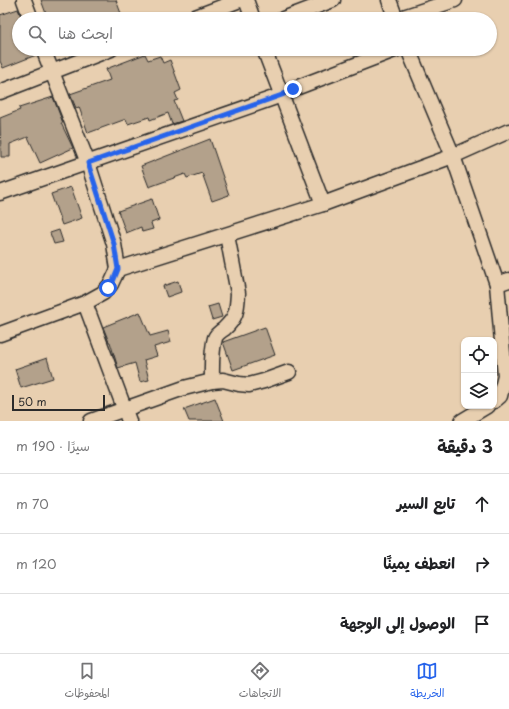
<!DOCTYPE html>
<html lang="ar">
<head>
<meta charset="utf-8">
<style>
	:root { --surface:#fff; --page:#f6f6f6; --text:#202124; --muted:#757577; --line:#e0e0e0; --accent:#2563eb }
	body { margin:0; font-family:"Playpen Sans","Playpen Sans Arabic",sans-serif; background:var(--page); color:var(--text); direction:rtl }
	.controls { position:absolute; right:12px; bottom:12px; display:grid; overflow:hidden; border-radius:8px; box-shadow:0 1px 3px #0004 }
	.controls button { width:36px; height:36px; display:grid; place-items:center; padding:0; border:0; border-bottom:1px solid var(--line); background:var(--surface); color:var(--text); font:20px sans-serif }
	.scale { position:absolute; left:12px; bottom:10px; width:93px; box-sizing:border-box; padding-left:4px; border:2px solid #2b2b2b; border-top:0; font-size:11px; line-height:14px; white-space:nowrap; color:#2b2b2b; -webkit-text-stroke:3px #e8cfb0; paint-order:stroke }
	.stop { position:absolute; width:12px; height:12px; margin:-9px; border:3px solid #2563eb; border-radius:50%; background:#fff }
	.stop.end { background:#2563eb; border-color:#fff; box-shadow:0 1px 4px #0008 }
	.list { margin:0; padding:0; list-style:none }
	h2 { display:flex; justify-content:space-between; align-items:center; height:52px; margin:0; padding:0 16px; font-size:17px }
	h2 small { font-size:13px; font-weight:400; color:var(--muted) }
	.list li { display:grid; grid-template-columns:26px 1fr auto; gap:12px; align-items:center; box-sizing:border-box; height:60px; padding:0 16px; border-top:1px solid var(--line) }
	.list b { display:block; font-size:15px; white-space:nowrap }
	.list em { font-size:13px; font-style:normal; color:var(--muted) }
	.icon { flex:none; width:22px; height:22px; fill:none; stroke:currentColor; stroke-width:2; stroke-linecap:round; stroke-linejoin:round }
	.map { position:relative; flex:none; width:509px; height:421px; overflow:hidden; direction:ltr }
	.search { position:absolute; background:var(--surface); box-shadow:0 1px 3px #0004; left:12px; right:12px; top:12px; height:44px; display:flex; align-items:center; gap:10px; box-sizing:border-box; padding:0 14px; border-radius:22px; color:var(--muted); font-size:15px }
	.sheet { height:232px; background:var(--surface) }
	nav { display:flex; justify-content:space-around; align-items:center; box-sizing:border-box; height:56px; border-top:1px solid var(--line); background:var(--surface); font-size:11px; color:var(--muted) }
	nav a { display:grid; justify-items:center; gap:2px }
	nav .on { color:var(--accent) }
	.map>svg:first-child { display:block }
	.building { fill:#b3a18b; stroke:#2b2b2b }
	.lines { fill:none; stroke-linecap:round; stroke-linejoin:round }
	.street-casing { stroke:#2b2b2b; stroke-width:17 }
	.street { stroke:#e8cfb0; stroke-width:14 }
	.route { stroke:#2563eb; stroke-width:5 }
</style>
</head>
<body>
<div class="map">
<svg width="509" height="421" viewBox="0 0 509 421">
	<rect width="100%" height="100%" fill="#e8cfb0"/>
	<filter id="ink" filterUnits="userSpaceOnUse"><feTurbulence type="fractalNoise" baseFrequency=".025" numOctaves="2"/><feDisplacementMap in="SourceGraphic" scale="8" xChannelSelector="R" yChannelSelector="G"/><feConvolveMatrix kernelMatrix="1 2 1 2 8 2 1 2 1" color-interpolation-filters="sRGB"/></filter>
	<g filter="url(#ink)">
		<g class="building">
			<polygon points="41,0 116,0 123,19 48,19"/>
			<polygon points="18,9 22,19 19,19 19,49 35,49 36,55 3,68 0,61 0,15"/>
			<polygon points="145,54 148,60 160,56 163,63 170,60 181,90 175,93 178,100 174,101 182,121 172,124 168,113 150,120 149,117 128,124 126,119 88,133 79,107 76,108 70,94 110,80 106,69"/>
			<polygon points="53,97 63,123 61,123 73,148 40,163 28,137 10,144 10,157 1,157 0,118 20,110 19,108"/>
			<polygon points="210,139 229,195 212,201 202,173 187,178 185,174 149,187 141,166"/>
			<polygon points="71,187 82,218 62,225 51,194"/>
			<polygon points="152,199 159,220 151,223 153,229 142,232 141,227 126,233 118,211"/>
			<polygon points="59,230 63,242 54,244 50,233"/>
			<polygon points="178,281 181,292 167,297 163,286"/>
			<polygon points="218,304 222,317 212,320 208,307"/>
			<polygon points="140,312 150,336 168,331 171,342 154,347 157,356 144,360 149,380 140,382 135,363 118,368 110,342 109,342 103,327"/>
			<polygon points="265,327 275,355 233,370 223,342"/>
			<polygon points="47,358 53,378 21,388 15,369"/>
			<polygon points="215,398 224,421 189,421 184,409"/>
		</g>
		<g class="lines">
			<g class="street-casing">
				<g id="street">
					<polyline points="24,0 31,19"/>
					<polyline points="246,0 253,19"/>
					<polyline points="389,0 396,19"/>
					<polyline points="190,19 240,0"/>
					<polyline points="283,19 333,0"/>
					<polyline points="397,19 455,0"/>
					<polyline points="264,49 323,204"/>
					<polyline points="0,92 111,49"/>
					<polyline points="0,193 282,95 293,89 397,49"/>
					<polyline points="118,269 323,204 453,156 408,49"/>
					<polyline points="497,284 509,280"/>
					<polyline points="85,303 129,421"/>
					<polyline points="0,334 85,303 103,293 111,284 118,269 114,244 88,163 43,49"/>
					<path d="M212,381C212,366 211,352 215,338C216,335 221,331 224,329C237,317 237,310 238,293L227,235"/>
					<polyline points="494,401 500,396 505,376 497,284 453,156 509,131"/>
					<polyline points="91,421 184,388 212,381 223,380 239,384 249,385 264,381 289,372"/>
					<polyline points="462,421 487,406"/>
				</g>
			</g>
			<use href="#street" class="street"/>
		</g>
	</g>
	<g class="lines" filter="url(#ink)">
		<polyline class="route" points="108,288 112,284 118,269 114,244 88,163 282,95 293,89"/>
	</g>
</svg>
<div class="controls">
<button><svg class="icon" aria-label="locate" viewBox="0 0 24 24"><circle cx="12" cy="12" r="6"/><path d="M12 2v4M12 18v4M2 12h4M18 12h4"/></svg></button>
<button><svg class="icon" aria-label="layers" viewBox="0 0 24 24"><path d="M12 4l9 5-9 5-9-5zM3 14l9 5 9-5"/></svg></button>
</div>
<div class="scale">50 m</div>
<div class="stop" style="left:108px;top:288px"></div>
<div class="stop end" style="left:293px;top:89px"></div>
<div class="search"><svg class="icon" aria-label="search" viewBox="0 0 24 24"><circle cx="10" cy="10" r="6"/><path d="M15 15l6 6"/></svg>ابحث هنا</div>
</div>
<section class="sheet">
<h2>3 دقيقة<small>سيرًا · 190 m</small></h2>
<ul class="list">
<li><svg class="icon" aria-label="ahead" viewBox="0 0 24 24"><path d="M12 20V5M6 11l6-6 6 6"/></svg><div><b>تابع السير</b></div><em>70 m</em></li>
<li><svg class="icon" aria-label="right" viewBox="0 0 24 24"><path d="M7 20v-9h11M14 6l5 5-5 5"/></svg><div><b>انعطف يمينًا</b></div><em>120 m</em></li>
<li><svg class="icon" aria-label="arrive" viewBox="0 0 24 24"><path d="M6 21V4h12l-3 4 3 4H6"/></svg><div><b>الوصول إلى الوجهة</b></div></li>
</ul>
</section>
<nav>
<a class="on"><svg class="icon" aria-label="map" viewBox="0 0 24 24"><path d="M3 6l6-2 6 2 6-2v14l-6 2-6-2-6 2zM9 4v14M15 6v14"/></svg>الخريطة</a>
<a><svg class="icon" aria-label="directions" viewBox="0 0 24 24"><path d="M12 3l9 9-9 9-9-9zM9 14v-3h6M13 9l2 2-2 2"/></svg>الاتجاهات</a>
<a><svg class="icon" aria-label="saved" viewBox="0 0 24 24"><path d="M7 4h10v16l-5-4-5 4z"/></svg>المحفوظات</a>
</nav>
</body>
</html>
